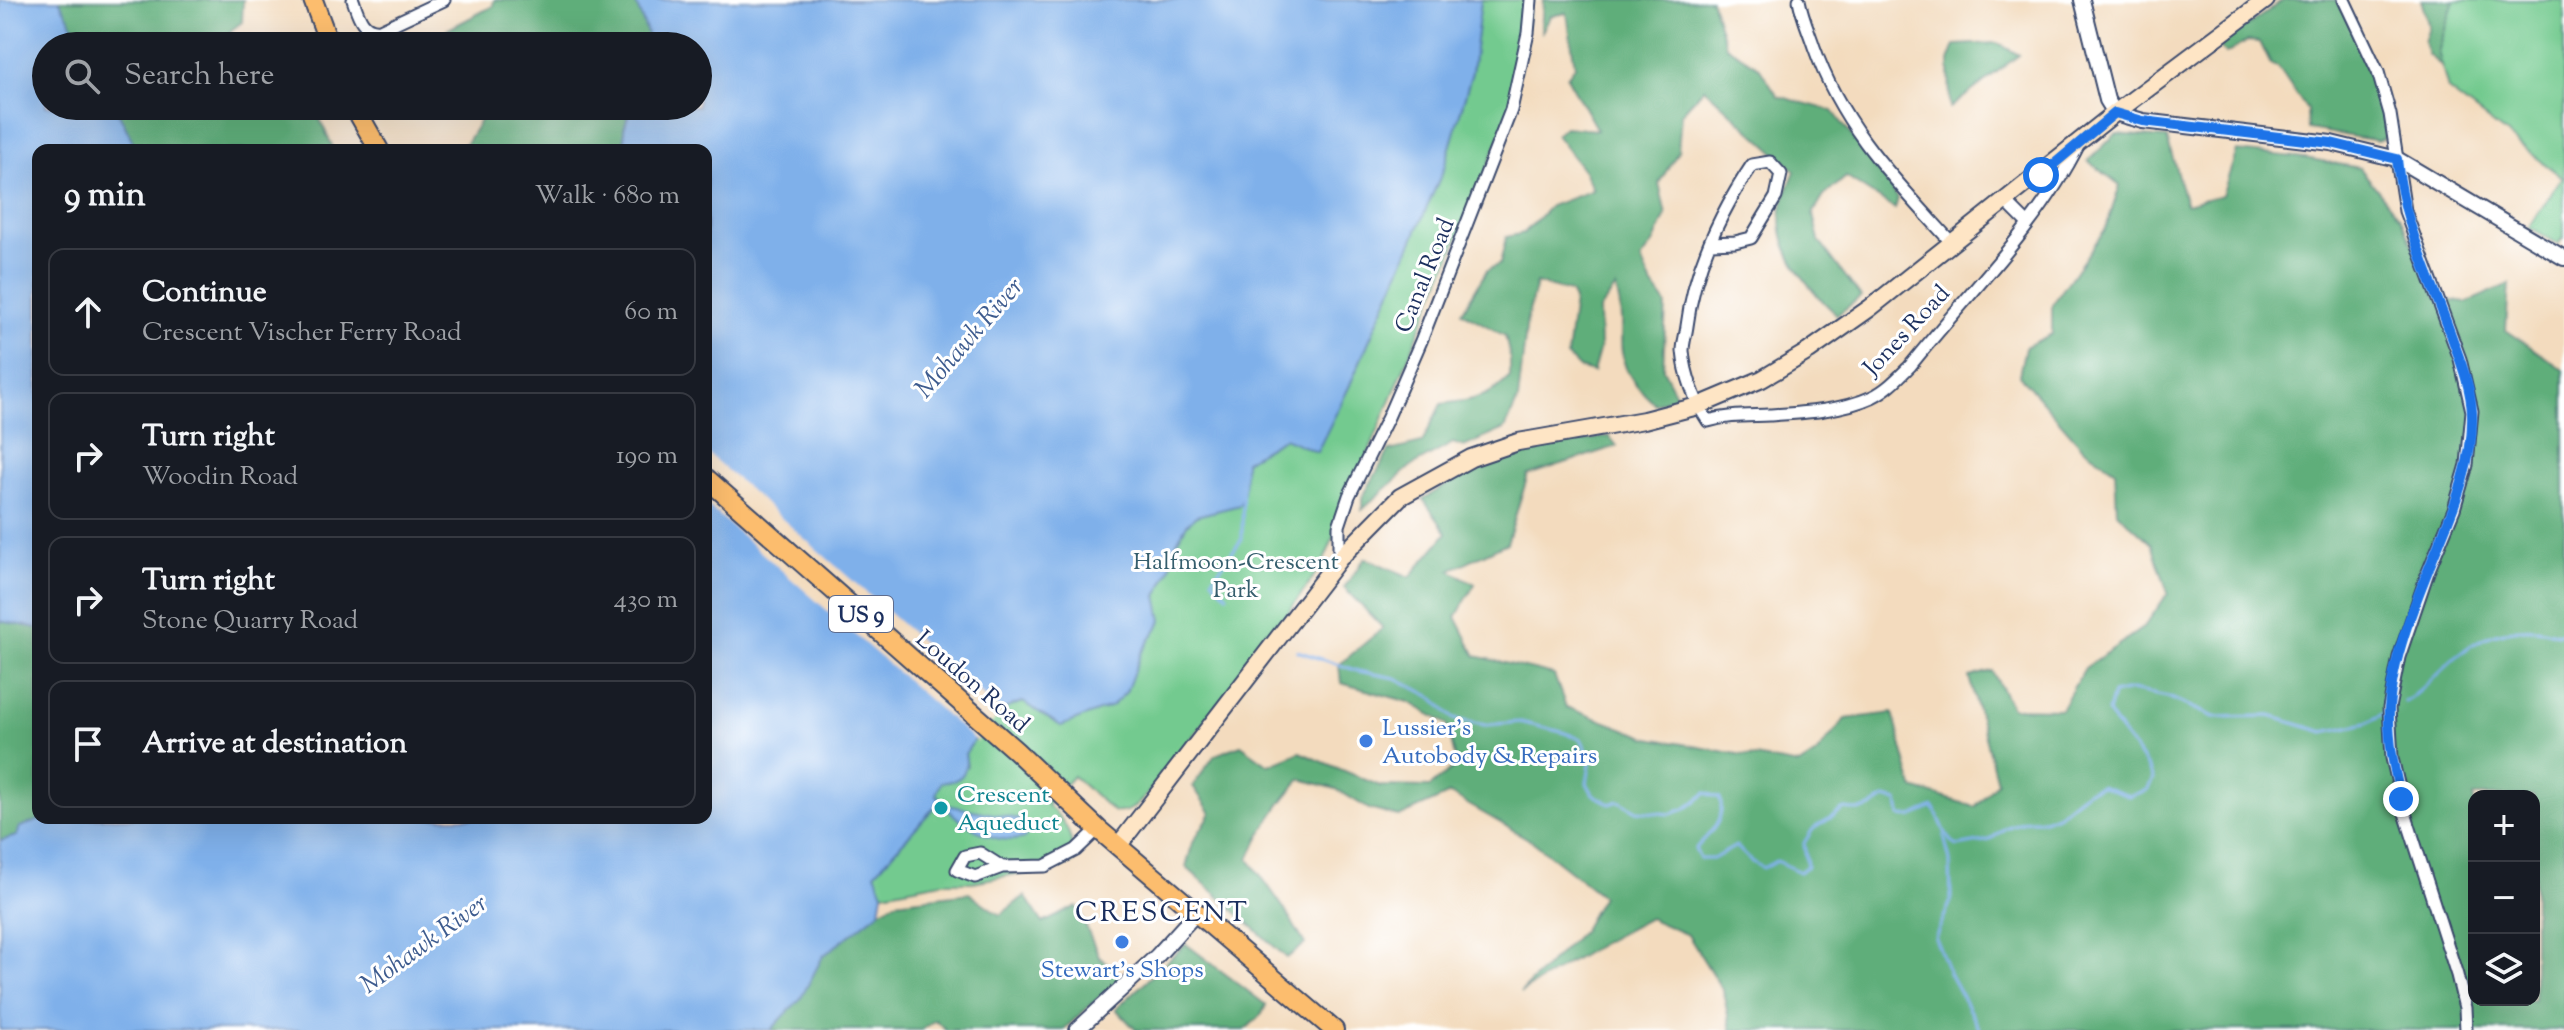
<!DOCTYPE html>
<html lang="en">
<head>
<meta charset="utf-8">
<style>
	:root { --surface:#171b24; --page:#20242c; --text:#f1f3f6; --muted:#9ea1a6; --line:#363941 }
	body { margin:0; font-family:"Sorts Mill Goudy",serif; background:var(--page); color:var(--text) }
	.controls { position:absolute; right:24px; bottom:24px; display:grid; overflow:hidden; border-radius:16px; box-shadow:0 8px 32px #0002 }
	.controls button { width:72px; height:72px; display:grid; place-items:center; padding:0; border:0; border-bottom:2px solid var(--line); background:var(--surface); color:var(--text); font:40px sans-serif }
	.stop { position:absolute; width:24px; height:24px; margin:-18px; border:6px solid #1a73e8; border-radius:50%; background:#fff }
	.stop.end { background:#1a73e8; border-color:#fff; box-shadow:0 2px 8px #0008 }
	.list { margin:0; padding:0; list-style:none }
	h2 { display:flex; justify-content:space-between; align-items:center; height:104px; margin:0; padding:0 32px; font-size:34px }
	h2 small { font-size:26px; font-weight:400; color:var(--muted) }
	.list li { display:grid; grid-template-columns:52px 1fr auto; gap:24px; align-items:center; box-sizing:border-box; height:128px; margin:0 16px 16px; padding:0 16px; border:2px solid var(--line); border-radius:16px }
	.list b { display:block; font-size:30px; white-space:nowrap }
	.list p { margin:0; font-size:26px; white-space:nowrap; color:var(--muted) }
	.list em { font-size:26px; font-style:normal; color:var(--muted) }
	.icon { flex:none; width:44px; height:44px; fill:none; stroke:currentColor; stroke-width:2; stroke-linecap:round; stroke-linejoin:round }
	.map { position:relative; flex:none; width:2564px; height:1030px; overflow:hidden }
	.search { position:absolute; background:var(--surface); box-shadow:0 8px 32px #0002; left:32px; top:32px; width:680px; height:88px; display:flex; align-items:center; gap:20px; box-sizing:border-box; padding:0 28px; border-radius:44px; color:var(--muted); font-size:30px }
	.panel { position:absolute; background:var(--surface); box-shadow:0 8px 32px #0002; left:32px; top:144px; width:680px; height:680px; border-radius:16px }
	.map>svg:first-child { display:block }
	.green { fill:#73ca8f; stroke:#477c76; stroke-width:2 }
	.forest { fill:#5eae7a; stroke:#3c6e6c; stroke-width:2; fill-rule:evenodd }
	.water { fill:#7fb0ea; stroke:#4d70a4; stroke-width:2 }
	.pier { fill:#f3dbbe }
	.lines { fill:none; stroke-linecap:round; stroke-linejoin:round }
	.stream { stroke:#7fb0ea; stroke-width:3 }
	.minor-casing { stroke:#3b496c; stroke-width:15 }
	.tertiary-casing { stroke:#3b496c; stroke-width:18 }
	.secondary-casing { stroke:#3b496c; stroke-width:20 }
	.primary-casing { stroke:#3b496c; stroke-width:22 }
	.minor { stroke:#fff; stroke-width:11 }
	.tertiary { stroke:#fff; stroke-width:14 }
	.secondary { stroke:#fee5c5; stroke-width:16 }
	.primary { stroke:#fcbd6e; stroke-width:18 }
	.route { stroke:#1a73e8; stroke-width:10 }
	.shop-dot { fill:#3f7fe0; stroke:#fff; stroke-width:3 }
	.culture-dot { fill:#0f9aa8; stroke:#fff; stroke-width:3 }
	.labels { text-anchor:middle; stroke-width:6; stroke-linejoin:round; paint-order:stroke }
	.shield { fill:#fff; stroke:#5f6d8e; stroke-width:2 }
	.shield-label { font-size:22px; font-weight:bold; fill:#1b2f5e }
	.street-label { font-size:24px; fill:#1b2f5e; stroke:#fff }
	.park-label { font-size:24px; fill:#355e6d; stroke:#fff }
	.shop-label { font-size:24px; fill:#366cbe; stroke:#fff; text-anchor:start }
	.culture-label { font-size:24px; fill:#0d838f; stroke:#fff; text-anchor:start }
	.water-label { font-size:26px; font-style:italic; fill:#3e5c8f; stroke:#fff }
	.quarter-label { font-size:28px; letter-spacing:2px; fill:#1b2f5e; stroke:#fff }
</style>
</head>
<body>
<div class="map">
<svg width="2564" height="1030" viewBox="0 0 2564 1030">
	<rect width="100%" height="100%" fill="#fff"/>
	<filter id="ink" filterUnits="userSpaceOnUse"><feTurbulence type="fractalNoise" baseFrequency=".0125" numOctaves="2"/><feDisplacementMap in="SourceGraphic" scale="16" xChannelSelector="R" yChannelSelector="G"/><feConvolveMatrix kernelMatrix="1 2 1 2 8 2 1 2 1" color-interpolation-filters="sRGB"/></filter>
	<filter id="wash" filterUnits="userSpaceOnUse"><feTurbulence type="fractalNoise" baseFrequency=".006" numOctaves="4" result="noise"/><feDisplacementMap in="SourceGraphic" scale="32" xChannelSelector="R" yChannelSelector="G"/><feGaussianBlur stdDeviation="1.8" result="paint"/><feColorMatrix in="noise" values="0 0 0 0 0 0 0 0 0 0 0 0 0 0 0 0 0 1.4 0 .05"/><feComposite in="paint" operator="in"/></filter>
	<g filter="url(#wash)">
		<rect width="100%" height="100%" fill="#f3dbbe"/>
		<g class="green">
			<path d="M1481,0H1531L1511,110L1323,563L1272,636L1145,797C1135,807 1128,814 1114,812L1073,776L1047,805C1068,822 1072,836 1074,862L1051,872L1016,874L973,882H942L883,893L875,873L939,802L943,806L965,810L947,805L936,795L941,782L967,766L965,754C983,726 990,711 1023,702L1061,726L1112,706L1126,692L1141,653L1162,621L1157,596L1170,569L1175,545L1187,524L1196,516L1240,505L1244,492L1245,461L1285,438L1316,452L1349,387L1444,168L1472,72Z"/>
			<polygon points="2454,0 2564,0 2564,238 2558,244 2529,228 2562,177 2448,90 2438,52"/>
		</g>
		<g class="forest">
			<polygon points="59,0 243,0 242,22 230,31 235,46 84,46"/>
			<polygon points="494,0 635,0 647,33 647,46 416,46 493,6"/>
			<path d="M1543,0H1711L1726,46L1759,67L1778,96L1833,111L1898,198L1895,209L1846,177L1824,196L1813,214L1819,241L1861,297L1837,315C1811,291 1781,257 1781,219C1781,203 1789,186 1795,171L1704,88L1681,114L1678,152L1659,183L1666,215L1654,242L1641,260L1651,283L1666,304L1663,369L1677,396L1655,404C1603,358 1631,343 1616,288L1599,310L1600,347L1593,372L1579,368L1567,356L1574,300L1570,292L1536,283L1527,320L1518,400L1505,429L1464,447L1453,443L1410,467L1362,510V498L1389,451L1422,443L1441,404C1470,401 1490,398 1510,377V357L1505,336L1462,312L1487,270L1500,264L1506,237L1524,233L1550,206L1593,190L1584,171L1556,135L1565,127L1597,130L1567,77L1575,66L1567,13L1551,16L1541,33Z"/>
			<path d="M2284,0H2336C2362,37 2387,93 2385,138L2378,141L2308,129L2307,110L2278,67L2271,65L2260,42L2247,41L2226,54L2219,48L2228,39Z"/>
			<polygon points="2421,0 2454,0 2438,52 2442,66 2428,55 2424,42 2429,27"/>
			<polygon points="1997,43 2019,55 1950,108 1949,61 1955,45"/>
			<polygon points="115,106 314,106 334,150 137,150"/>
			<polygon points="489,106 631,106 624,129 625,150 457,150 466,143"/>
			<path d="M2116,134L2167,138L2186,204L2222,195L2237,151L2305,158L2360,168L2401,219L2437,298L2466,303L2509,284L2506,330L2564,370V1030H1731L1723,991L1688,935L1649,918L1602,943L1520,993L1583,930L1602,896L1532,841L1450,794L1399,817L1369,809L1336,789L1301,779C1278,804 1262,828 1249,859L1283,907L1305,944L1287,958L1186,867L1193,842L1211,813L1193,786L1215,755L1241,745L1269,765L1300,752L1380,786L1430,787L1457,765L1447,724L1409,702L1341,683L1339,665L1383,628L1344,588L1365,558L1410,577L1447,533L1423,499L1477,467L1529,451L1609,436L1617,446L1528,475L1507,543L1450,570L1475,584L1456,617L1476,656L1554,675L1566,707L1649,738L1799,765L1816,754L1845,719L1893,713L1913,788L1975,807L1997,782L1969,677L1992,671L2012,708L2061,709L2085,668L2144,627L2168,593L2152,544L2117,512L2115,470L2083,448L2019,375L2025,347L2052,334V305L2106,228L2120,185L2088,161ZM2474,796H2534V1000H2474Z"/>
			<polygon points="0,621 38,628 38,818 46,818 20,827 17,836 0,841"/>
			<polygon points="969,893 1000,915 1025,896 1043,923 1077,906 1099,957 1123,976 1063,1030 946,1030 935,1020 921,1030 771,1030 801,997 823,956 880,911 895,902"/>
			<polygon points="1186,944 1266,1005 1262,1014 1245,1030 1136,1030 1116,1009"/>
		</g>
		<g class="water">
			<polygon points="0,0 59,0 84,46 46,46 46,106 115,106 137,150 38,150 38,628 0,621"/>
			<path d="M635,0H1481L1472,72L1444,168L1349,387L1317,452L1284,438L1245,461L1244,492L1240,505L1196,516L1187,524L1175,545L1170,569L1157,596L1162,621L1141,653L1126,692L1112,706L1061,726L1023,702C990,711 983,726 965,754C969,773 960,783 941,782L936,795L947,805L1018,819L1027,826L1025,838C993,847 960,822 939,802L875,873L883,893L880,911L823,956L801,998L771,1030H0V841L17,836L20,827L46,818H706V150H625L624,129L631,106H698V46H647V33Z"/>
		</g>
		<polygon class="pier" points="706,452 1003,713 985,730 977,742 706,504"/>
		<g class="lines">
			<g class="stream">
				<polyline points="1227,595 1212,579 1242,539 1243,470"/>
				<path d="M1297,651L1358,671L1396,678L1432,697L1454,719L1485,725L1520,722L1562,732L1581,739L1591,758L1587,783L1593,794L1610,804L1619,801L1637,811L1670,814L1685,809L1706,793L1720,798C1726,821 1709,834 1695,849L1700,859H1713L1736,846L1752,862L1763,868L1776,861L1800,872L1807,866L1804,843L1813,829L1844,809C1862,812 1871,809 1884,798L1898,801L1900,816L1912,817L1933,807C1945,824 1939,830 1957,846L1990,840L2005,828L2027,820H2044L2057,815L2087,791L2100,786L2129,796L2147,790L2153,779C2142,753 2121,736 2108,712L2113,694L2131,690L2168,697L2214,717L2270,716L2324,732L2367,723L2382,714"/>
				<path d="M2405,702C2427,688 2441,668 2462,652C2487,632 2526,622 2557,634L2564,631"/>
				<polyline points="1944,836 1950,861 1951,901 1935,938 1950,975 1980,1030"/>
			</g>
		</g>
	</g>
	<g filter="url(#ink)">
		<g class="lines">
			<g class="minor-casing">
				<g id="minor">
					<path d="M353,0C358,14 362,32 380,30L444,0"/>
					<path d="M1799,0C1802,16 1809,32 1814,47C1843,129 1896,181 1952,243"/>
					<polyline points="2344,0 2378,72 2390,114 2405,211 2460,359 2472,411 2467,465 2454,509 2428,572 2399,657 2389,708 2392,758 2405,813 2457,975 2465,1008 2466,1030"/>
					<polyline points="2005,201 2027,223"/>
					<path d="M1711,243L1735,242L1751,238L1776,197L1781,174L1770,162L1752,165C1720,213 1694,268 1687,326C1686,334 1683,343 1683,351C1685,374 1695,402 1708,421C1729,415 1748,416 1769,415C1803,413 1841,411 1872,397C1887,390 1899,377 1910,366C1967,294 2038,227 2079,144"/>
					<polyline points="1339,559 1339,526 1349,496 1388,417 1421,341 1511,110 1528,33 1531,0"/>
					<polyline points="1002,867 980,853 965,856 957,870 975,877 1002,867 1045,866 1076,850 1098,829"/>
				</g>
			</g>
			<g class="tertiary-casing">
				<g id="tertiary">
					<polyline points="2082,0 2107,100 2115,113 2143,121 2331,143 2397,159 2564,258"/>
					<polyline points="1077,1030 1157,956 1196,913"/>
				</g>
			</g>
			<g class="secondary-casing">
				<polyline id="secondary" points="1118,846 1339,559 1400,497 1471,458 1518,442 1644,420 1698,406 1762,379 1809,351 1870,308 2115,113 2266,0"/>
			</g>
			<g class="primary-casing">
				<g id="primary">
					<polyline points="313,0 330,46"/>
					<polyline points="354,106 379,150"/>
					<polyline points="706,478 1016,751 1098,829 1334,1030"/>
				</g>
			</g>
			<use href="#minor" class="minor"/>
			<use href="#tertiary" class="tertiary"/>
			<use href="#secondary" class="secondary"/>
			<use href="#primary" class="primary"/>
		</g>
	</g>
	<g class="lines" filter="url(#ink)">
		<path class="route" d="M2041,175L2115,113L2143,121L2331,143L2397,159C2402,219 2429,275 2450,332C2459,358 2471,385 2472,413C2474,464 2452,512 2433,558C2414,605 2392,659 2389,709C2388,740 2394,769 2401,799"/>
	</g>
	<g class="shop-dot">
		<circle cx="1366" cy="741" r="8"/>
		<circle cx="1122" cy="942" r="8"/>
	</g>
	<circle class="culture-dot" cx="941" cy="808" r="8"/>
	<g class="labels">
		<rect class="shield" x="829" y="596" width="64" height="36" rx="6"/>
		<g class="shield-label">
			<text x="861" y="622">US 9</text>
		</g>
		<g class="street-label">
			<text transform="translate(1424 275) rotate(-68)" y="8">Canal Road</text>
			<text transform="translate(1906 330) rotate(-47)" y="8">Jones Road</text>
			<text transform="translate(973 681) rotate(41)" y="8">Loudon Road</text>
		</g>
		<g class="park-label">
			<text x="1236" y="569">Halfmoon-Crescent<tspan x="1236" dy="28">Park</tspan></text>
		</g>
		<g class="shop-label">
			<text x="1382" y="735">Lussier's<tspan x="1382" dy="28">Autobody &amp; Repairs</tspan></text>
			<text x="1122" y="977" text-anchor="middle">Stewart's Shops</text>
		</g>
		<g class="culture-label">
			<text x="957" y="802">Crescent<tspan x="957" dy="28">Aqueduct</tspan></text>
		</g>
		<g class="water-label">
			<text transform="translate(968 337) rotate(-49)" y="9">Mohawk River</text>
			<text transform="translate(423 943) rotate(-36)" y="9">Mohawk River</text>
		</g>
		<g class="quarter-label">
			<text x="1162" y="921">CRESCENT</text>
		</g>
	</g>
</svg>
<div class="controls">
<button>+</button>
<button>−</button>
<button><svg class="icon" aria-label="layers" viewBox="0 0 24 24"><path d="M12 4l9 5-9 5-9-5zM3 14l9 5 9-5"/></svg></button>
</div>
<div class="stop" style="left:2041px;top:175px"></div>
<div class="stop end" style="left:2401px;top:799px"></div>
<div class="search"><svg class="icon" aria-label="search" viewBox="0 0 24 24"><circle cx="10" cy="10" r="6"/><path d="M15 15l6 6"/></svg>Search here</div>
<section class="panel">
<h2>9 min<small>Walk · 680 m</small></h2>
<ul class="list">
<li><svg class="icon" aria-label="ahead" viewBox="0 0 24 24"><path d="M12 20V5M6 11l6-6 6 6"/></svg><div><b>Continue</b><p>Crescent Vischer Ferry Road</p></div><em>60 m</em></li>
<li><svg class="icon" aria-label="right" viewBox="0 0 24 24"><path d="M7 20v-9h11M14 6l5 5-5 5"/></svg><div><b>Turn right</b><p>Woodin Road</p></div><em>190 m</em></li>
<li><svg class="icon" aria-label="right" viewBox="0 0 24 24"><path d="M7 20v-9h11M14 6l5 5-5 5"/></svg><div><b>Turn right</b><p>Stone Quarry Road</p></div><em>430 m</em></li>
<li><svg class="icon" aria-label="arrive" viewBox="0 0 24 24"><path d="M6 21V4h12l-3 4 3 4H6"/></svg><div><b>Arrive at destination</b></div></li>
</ul>
</section>
</div>
</body>
</html>
